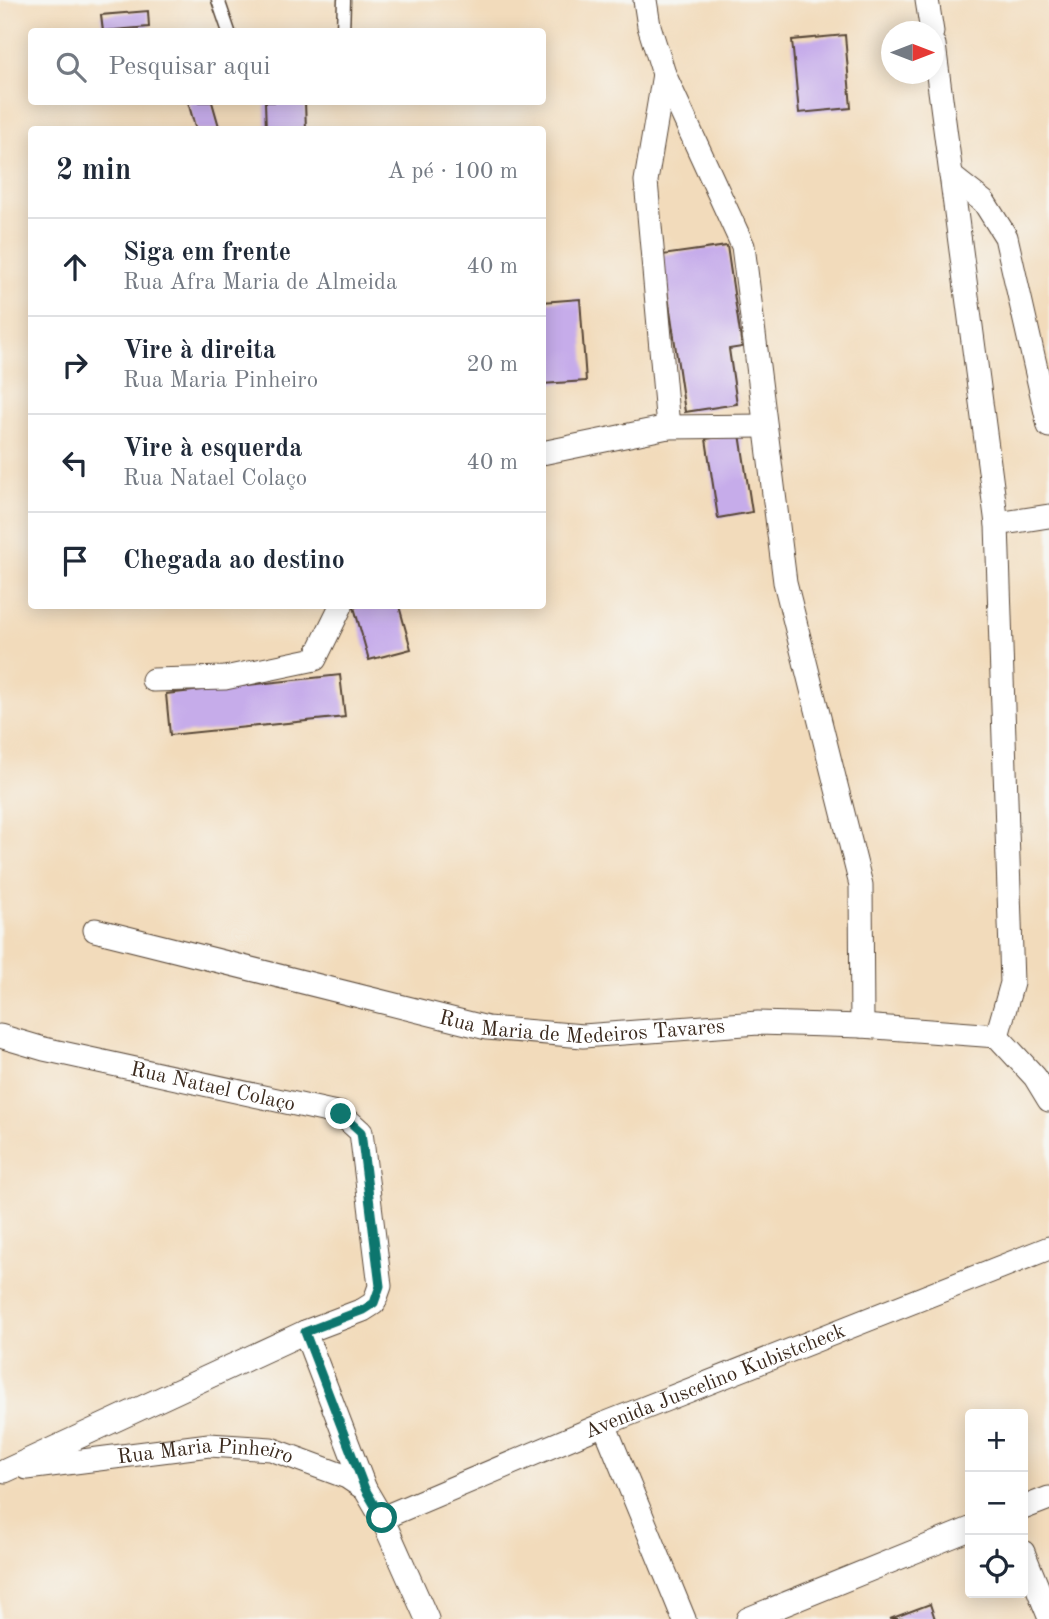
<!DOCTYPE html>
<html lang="pt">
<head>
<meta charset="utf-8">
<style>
	:root { --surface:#fff; --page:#f6f6f7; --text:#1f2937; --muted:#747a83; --line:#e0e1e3 }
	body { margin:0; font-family:"Old Standard TT",serif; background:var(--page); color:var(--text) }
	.controls { position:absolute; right:21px; bottom:21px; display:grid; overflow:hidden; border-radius:7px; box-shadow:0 4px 18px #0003 }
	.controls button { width:63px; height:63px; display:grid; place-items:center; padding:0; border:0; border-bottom:2px solid var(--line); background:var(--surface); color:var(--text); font:35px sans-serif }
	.compass { position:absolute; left:881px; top:21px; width:63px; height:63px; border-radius:50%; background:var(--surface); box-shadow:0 4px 18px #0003; rotate:90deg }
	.stop { position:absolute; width:21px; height:21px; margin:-16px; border:5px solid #0f766e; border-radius:50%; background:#fff }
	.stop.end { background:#0f766e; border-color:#fff; box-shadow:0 2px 7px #0008 }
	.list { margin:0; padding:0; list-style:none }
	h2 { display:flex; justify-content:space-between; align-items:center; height:91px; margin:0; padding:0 28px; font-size:30px }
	h2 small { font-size:23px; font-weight:400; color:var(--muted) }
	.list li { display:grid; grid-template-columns:46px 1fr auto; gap:21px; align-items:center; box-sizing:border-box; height:98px; padding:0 28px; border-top:2px solid var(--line) }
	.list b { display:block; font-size:26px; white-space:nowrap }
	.list p { margin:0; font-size:23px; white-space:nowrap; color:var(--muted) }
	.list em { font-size:23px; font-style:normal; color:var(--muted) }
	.icon { flex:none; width:38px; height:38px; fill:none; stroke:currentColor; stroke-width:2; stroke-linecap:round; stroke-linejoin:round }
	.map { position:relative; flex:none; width:1049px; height:1619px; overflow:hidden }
	.search { position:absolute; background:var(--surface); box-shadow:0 4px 18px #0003; left:28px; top:28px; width:518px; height:77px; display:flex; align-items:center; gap:18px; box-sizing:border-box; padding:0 24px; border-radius:7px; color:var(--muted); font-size:26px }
	.panel { position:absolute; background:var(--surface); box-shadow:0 4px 18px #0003; left:28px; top:126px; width:518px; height:483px; border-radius:7px }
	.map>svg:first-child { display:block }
	.building { fill:#c6acea }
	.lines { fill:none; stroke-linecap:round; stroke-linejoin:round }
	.service-casing { stroke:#564536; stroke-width:15 }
	.minor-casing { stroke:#564536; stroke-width:25 }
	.service { stroke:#fff; stroke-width:12 }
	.minor { stroke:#fff; stroke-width:23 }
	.route { stroke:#0f766e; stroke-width:9 }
	.labels { text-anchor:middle; stroke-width:6; stroke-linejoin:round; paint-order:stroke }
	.street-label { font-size:21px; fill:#3b2a1e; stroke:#f6f6f2 }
</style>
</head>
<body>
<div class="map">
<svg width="1049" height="1619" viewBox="0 0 1049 1619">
	<rect width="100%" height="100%" fill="#f6f6f2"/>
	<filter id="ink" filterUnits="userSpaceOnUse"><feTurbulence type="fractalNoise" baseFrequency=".0143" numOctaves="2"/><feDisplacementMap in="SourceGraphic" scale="14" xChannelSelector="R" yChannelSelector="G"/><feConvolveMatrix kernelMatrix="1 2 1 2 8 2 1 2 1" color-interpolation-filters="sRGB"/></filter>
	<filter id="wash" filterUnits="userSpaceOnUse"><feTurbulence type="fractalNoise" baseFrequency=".00686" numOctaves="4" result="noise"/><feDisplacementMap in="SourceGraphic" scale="28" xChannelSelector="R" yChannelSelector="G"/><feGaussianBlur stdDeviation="1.57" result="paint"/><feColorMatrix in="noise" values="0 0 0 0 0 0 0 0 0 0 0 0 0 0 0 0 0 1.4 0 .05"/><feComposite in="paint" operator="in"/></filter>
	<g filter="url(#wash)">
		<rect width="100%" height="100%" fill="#f2dbbb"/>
		<g id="blocks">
			<g class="building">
				<polygon points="148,11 149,27 103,31 101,15"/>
				<polygon points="845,35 851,108 799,113 792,40"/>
				<polygon points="188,102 212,102 220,130 196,130"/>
				<polygon points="265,102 305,102 306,130 266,130"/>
				<polygon points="727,246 742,347 729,349 737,404 685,412 662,255"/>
				<polygon points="580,299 586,381 542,384 542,302"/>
				<polygon points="740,434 752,512 718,518 706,439"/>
				<polygon points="359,606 399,606 411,649 369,660 354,607"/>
				<polygon points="340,675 345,717 170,735 166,694"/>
				<polygon points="930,1604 935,1619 890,1619"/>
			</g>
		</g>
	</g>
	<g filter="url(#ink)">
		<use href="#blocks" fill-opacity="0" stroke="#564536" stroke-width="2"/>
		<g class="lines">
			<g class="service-casing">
				<g id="service">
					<polyline points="218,0 229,32"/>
					<polyline points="343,32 344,0"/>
				</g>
			</g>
			<g class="minor-casing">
				<g id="minor">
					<polyline points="645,0 649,26 664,74 743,246 785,582 861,885 862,1026"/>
					<polyline points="927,0 932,32"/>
					<polyline points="934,45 997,524 1012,983 997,1036"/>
					<polyline points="664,74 646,181 668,427 765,426"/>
					<polyline points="951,176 984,202 1006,237 1049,426"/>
					<polyline points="542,453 668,427"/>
					<polyline points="997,524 1049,516"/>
					<polyline points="153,680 225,678 315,659 341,606"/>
					<path id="s1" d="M95,930L487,1028L583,1036L758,1023L862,1026L997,1036L1035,1077L1049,1100"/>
					<path id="s2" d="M0,1036L44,1049L341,1114L361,1132L380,1286L374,1303L363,1310L305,1332L5,1471"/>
					<polyline points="305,1332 365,1489"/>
					<polyline points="604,1424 684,1619"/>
					<path id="s3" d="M27,1468L209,1445L271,1449L347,1477L365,1489L382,1518L427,1619"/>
					<polyline points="1023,1508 1049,1498"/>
					<path id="s4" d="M382,1518L604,1424L1049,1248"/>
					<polyline points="1023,1552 1049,1616"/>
					<polyline points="748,1619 970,1529"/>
				</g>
			</g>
			<use href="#service" class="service"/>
			<use href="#minor" class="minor"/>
		</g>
	</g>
	<g class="lines" filter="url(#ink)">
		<polyline class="route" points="341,1114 361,1132 380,1286 374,1303 363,1310 305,1332 365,1489 382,1518"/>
	</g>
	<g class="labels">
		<g class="street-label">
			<text dy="7" stroke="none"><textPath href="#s1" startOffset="499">Rua Maria de Medeiros Tavares</textPath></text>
			<text dy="7" stroke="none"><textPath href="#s2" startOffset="219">Rua Natael Colaço</textPath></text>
			<text dy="7" stroke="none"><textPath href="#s4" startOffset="360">Avenida Juscelino Kubistcheck</textPath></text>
			<text dy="7" stroke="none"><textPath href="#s3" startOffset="180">Rua Maria Pinheiro</textPath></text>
		</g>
	</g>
</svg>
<div class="controls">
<button>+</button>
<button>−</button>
<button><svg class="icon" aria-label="locate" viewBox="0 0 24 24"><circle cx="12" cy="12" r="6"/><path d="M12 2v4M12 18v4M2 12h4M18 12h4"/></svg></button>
</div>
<svg class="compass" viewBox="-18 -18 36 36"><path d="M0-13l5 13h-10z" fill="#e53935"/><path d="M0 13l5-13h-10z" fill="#747a83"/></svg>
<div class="stop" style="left:382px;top:1518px"></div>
<div class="stop end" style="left:341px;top:1114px"></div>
<div class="search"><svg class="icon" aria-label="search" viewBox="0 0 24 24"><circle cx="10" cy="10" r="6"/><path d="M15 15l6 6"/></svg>Pesquisar aqui</div>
<section class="panel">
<h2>2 min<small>A pé · 100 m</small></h2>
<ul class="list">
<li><svg class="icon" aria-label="ahead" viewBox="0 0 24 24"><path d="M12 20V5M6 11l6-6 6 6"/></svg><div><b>Siga em frente</b><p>Rua Afra Maria de Almeida</p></div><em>40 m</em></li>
<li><svg class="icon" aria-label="right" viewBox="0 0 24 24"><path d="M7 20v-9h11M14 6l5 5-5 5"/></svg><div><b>Vire à direita</b><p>Rua Maria Pinheiro</p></div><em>20 m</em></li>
<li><svg class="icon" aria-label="left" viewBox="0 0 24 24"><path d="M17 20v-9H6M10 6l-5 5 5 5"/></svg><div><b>Vire à esquerda</b><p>Rua Natael Colaço</p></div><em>40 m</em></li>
<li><svg class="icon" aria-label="arrive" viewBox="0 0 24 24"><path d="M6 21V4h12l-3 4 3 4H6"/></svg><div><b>Chegada ao destino</b></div></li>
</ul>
</section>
</div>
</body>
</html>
